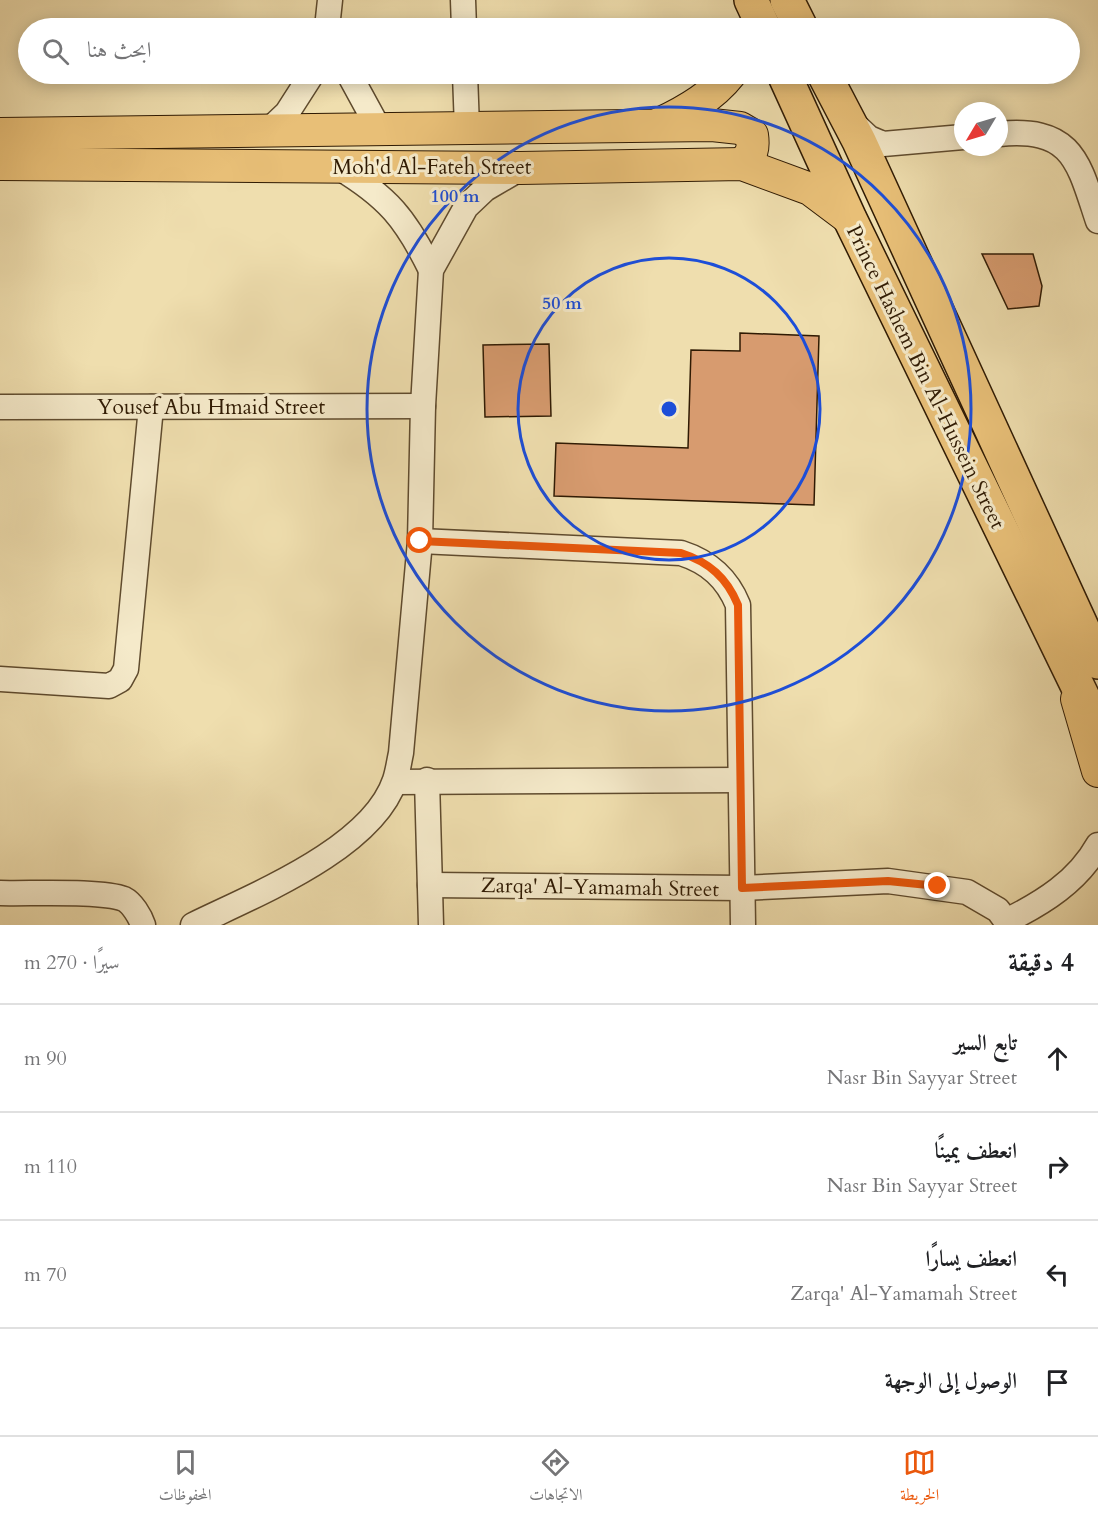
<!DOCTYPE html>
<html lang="ar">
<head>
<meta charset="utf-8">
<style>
	:root { --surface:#fff; --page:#f6f6f6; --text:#202124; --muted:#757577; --line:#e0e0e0; --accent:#ea580c }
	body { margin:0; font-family:Cardo,Amiri,serif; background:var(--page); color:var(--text); direction:rtl }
	.compass { position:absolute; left:954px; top:102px; width:54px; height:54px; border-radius:50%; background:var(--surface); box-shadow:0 3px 15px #0003; rotate:232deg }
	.stop { position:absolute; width:18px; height:18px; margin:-14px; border:4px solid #ea580c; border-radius:50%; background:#fff }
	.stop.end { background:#ea580c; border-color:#fff; box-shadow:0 2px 6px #0008 }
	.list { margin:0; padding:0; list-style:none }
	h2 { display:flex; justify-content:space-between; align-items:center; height:78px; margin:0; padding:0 24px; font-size:26px }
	h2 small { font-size:20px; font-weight:400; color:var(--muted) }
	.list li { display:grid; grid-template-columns:39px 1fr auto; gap:18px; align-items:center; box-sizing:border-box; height:108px; padding:0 24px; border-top:2px solid var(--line) }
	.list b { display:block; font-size:22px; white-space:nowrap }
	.list p { margin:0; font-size:20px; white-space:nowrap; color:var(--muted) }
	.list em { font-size:20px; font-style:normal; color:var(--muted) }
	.icon { flex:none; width:33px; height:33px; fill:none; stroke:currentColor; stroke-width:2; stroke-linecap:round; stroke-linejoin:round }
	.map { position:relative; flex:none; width:1098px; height:925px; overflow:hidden; direction:ltr }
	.search { position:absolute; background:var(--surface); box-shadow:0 3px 15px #0003; left:18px; right:18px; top:18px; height:66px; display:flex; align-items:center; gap:15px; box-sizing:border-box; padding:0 21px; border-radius:33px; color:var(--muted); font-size:22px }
	.sheet { height:510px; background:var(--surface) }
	nav { display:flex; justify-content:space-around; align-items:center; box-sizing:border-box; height:84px; border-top:2px solid var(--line); background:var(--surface); font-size:16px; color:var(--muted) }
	nav a { display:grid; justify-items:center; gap:3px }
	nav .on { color:var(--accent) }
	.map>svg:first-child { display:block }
	.building { fill:#d79b6f; stroke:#2f1a03; stroke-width:1.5 }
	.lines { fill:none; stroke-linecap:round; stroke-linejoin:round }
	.minor-casing { stroke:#5f4b2e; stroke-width:27 }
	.major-casing { stroke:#2f1a03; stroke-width:34 }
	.highway-casing { stroke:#2f1a03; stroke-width:36 }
	.minor { stroke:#f5eaca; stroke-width:24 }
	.major { stroke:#e8bf77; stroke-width:32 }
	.highway { stroke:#e8bf77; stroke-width:33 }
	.route { stroke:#ea580c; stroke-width:8 }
	.ring { fill:none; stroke:#1d4ed8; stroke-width:3 }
	.labels { text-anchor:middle; stroke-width:6; stroke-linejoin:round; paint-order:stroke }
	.street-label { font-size:21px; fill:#2f1a03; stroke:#f5eaca }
	.centre { fill:#1d4ed8; stroke:#f5eaca; stroke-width:3 }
	.ring-label { font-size:18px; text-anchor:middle; font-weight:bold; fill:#1d4ed8; stroke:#f5eaca; stroke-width:6; stroke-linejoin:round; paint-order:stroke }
</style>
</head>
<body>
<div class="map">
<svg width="1098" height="925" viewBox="0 0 1098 925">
	<rect width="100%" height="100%" fill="#efdeae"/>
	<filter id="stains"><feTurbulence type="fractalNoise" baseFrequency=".00333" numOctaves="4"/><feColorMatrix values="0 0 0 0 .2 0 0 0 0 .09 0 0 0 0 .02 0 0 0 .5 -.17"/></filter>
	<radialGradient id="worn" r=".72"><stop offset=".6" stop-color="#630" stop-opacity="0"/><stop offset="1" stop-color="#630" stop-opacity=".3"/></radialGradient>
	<g class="building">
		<polygon points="982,254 1033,254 1042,286 1039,306 1008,309"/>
		<polygon points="740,333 819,336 814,505 554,496 556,443 688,448 691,350 740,351"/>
		<polygon points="549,344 551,416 485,417 483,345"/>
	</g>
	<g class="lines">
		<g class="minor-casing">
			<g id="minor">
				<polyline points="463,0 464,28"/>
				<polyline points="327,28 330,0"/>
				<polyline points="349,74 379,129"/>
				<polyline points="465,74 467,128"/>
				<polyline points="853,123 869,138 883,144 963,137"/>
				<polyline points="267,132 287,113 312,74"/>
				<path d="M999,134C1073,127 1078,161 1098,221"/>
				<path d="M338,167C388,197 406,219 431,270"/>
				<polyline points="0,407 423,406"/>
				<path d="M420,541L681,553C709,562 727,578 738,605L743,925"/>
				<polyline points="0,679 109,686 120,680 126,669 151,407"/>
				<polyline points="427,780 431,925"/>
				<polyline points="395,782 740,780"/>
				<polyline points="430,885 742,888 888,881 967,892 998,910 1009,925"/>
				<path d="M0,893C28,894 101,890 124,899C132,903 140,916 143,925"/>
				<path d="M1006,921C1043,903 1078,881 1098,845"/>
				<path d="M193,925C254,895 372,849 395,780C398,771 399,762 401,753L420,541L423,406L431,270L466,207L485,189L521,168"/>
			</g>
		</g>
		<g class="major-casing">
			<g id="major">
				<path d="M659,124C685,112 712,97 730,74"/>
				<path d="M0,134L712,125L740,128L752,135C754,149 752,155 742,164"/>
				<polyline points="0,164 521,168 742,164 810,189 850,219"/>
				<polyline points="1077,699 1098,771"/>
			</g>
		</g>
		<g class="highway-casing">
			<g id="highway">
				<polyline points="751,0 764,28"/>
				<polyline points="787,0 801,28"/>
				<polyline points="784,74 850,219 1098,728"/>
				<polyline points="824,74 859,141 1098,662"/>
			</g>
		</g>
		<use href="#minor" class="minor"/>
		<use href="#major" class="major"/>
		<use href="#highway" class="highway"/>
	</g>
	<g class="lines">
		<path class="route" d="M420,541L681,553C709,562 727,578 738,605L742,888L888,881L938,886"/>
	</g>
	<g class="ring">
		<circle cx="669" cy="409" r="151"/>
		<circle cx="669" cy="409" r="302"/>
	</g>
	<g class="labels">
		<g class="street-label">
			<text x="432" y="174">Moh'd Al-Fateh Street</text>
			<text transform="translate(926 377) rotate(64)" y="7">Prince Hashem Bin Al-Hussein Street</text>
			<text x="211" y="414">Yousef Abu Hmaid Street</text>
			<text transform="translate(600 887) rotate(1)" y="7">Zarqa' Al-Yamamah Street</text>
		</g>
	</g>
	<circle cx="669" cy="409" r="9" class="centre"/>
	<g class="ring-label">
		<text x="455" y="202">100 m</text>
		<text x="562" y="309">50 m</text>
	</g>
	<rect width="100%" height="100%" filter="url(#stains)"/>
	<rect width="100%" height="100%" fill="url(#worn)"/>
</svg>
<svg class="compass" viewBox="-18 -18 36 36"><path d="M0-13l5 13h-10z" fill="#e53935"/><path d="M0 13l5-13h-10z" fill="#757577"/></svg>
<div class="stop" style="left:420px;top:541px"></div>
<div class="stop end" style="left:938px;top:886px"></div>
<div class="search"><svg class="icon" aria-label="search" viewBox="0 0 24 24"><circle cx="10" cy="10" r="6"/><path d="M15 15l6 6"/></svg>ابحث هنا</div>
</div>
<section class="sheet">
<h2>4 دقيقة<small>سيرًا · 270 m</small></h2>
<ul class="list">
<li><svg class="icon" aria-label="ahead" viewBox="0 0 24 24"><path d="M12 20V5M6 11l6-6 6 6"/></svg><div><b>تابع السير</b><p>Nasr Bin Sayyar Street</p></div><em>90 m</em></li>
<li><svg class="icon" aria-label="right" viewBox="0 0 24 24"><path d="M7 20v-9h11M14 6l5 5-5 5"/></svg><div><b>انعطف يمينًا</b><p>Nasr Bin Sayyar Street</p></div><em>110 m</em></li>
<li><svg class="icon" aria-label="left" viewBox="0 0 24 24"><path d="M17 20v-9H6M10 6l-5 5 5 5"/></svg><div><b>انعطف يسارًا</b><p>Zarqa' Al-Yamamah Street</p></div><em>70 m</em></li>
<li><svg class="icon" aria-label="arrive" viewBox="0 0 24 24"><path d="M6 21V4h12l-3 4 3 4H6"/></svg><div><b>الوصول إلى الوجهة</b></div></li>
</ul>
</section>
<nav>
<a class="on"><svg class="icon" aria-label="map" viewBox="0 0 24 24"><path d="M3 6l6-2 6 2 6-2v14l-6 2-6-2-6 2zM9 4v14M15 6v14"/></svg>الخريطة</a>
<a><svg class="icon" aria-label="directions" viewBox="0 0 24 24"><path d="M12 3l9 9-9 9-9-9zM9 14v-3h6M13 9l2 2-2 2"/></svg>الاتجاهات</a>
<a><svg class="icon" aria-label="saved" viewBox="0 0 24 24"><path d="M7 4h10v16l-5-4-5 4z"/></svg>المحفوظات</a>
</nav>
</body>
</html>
